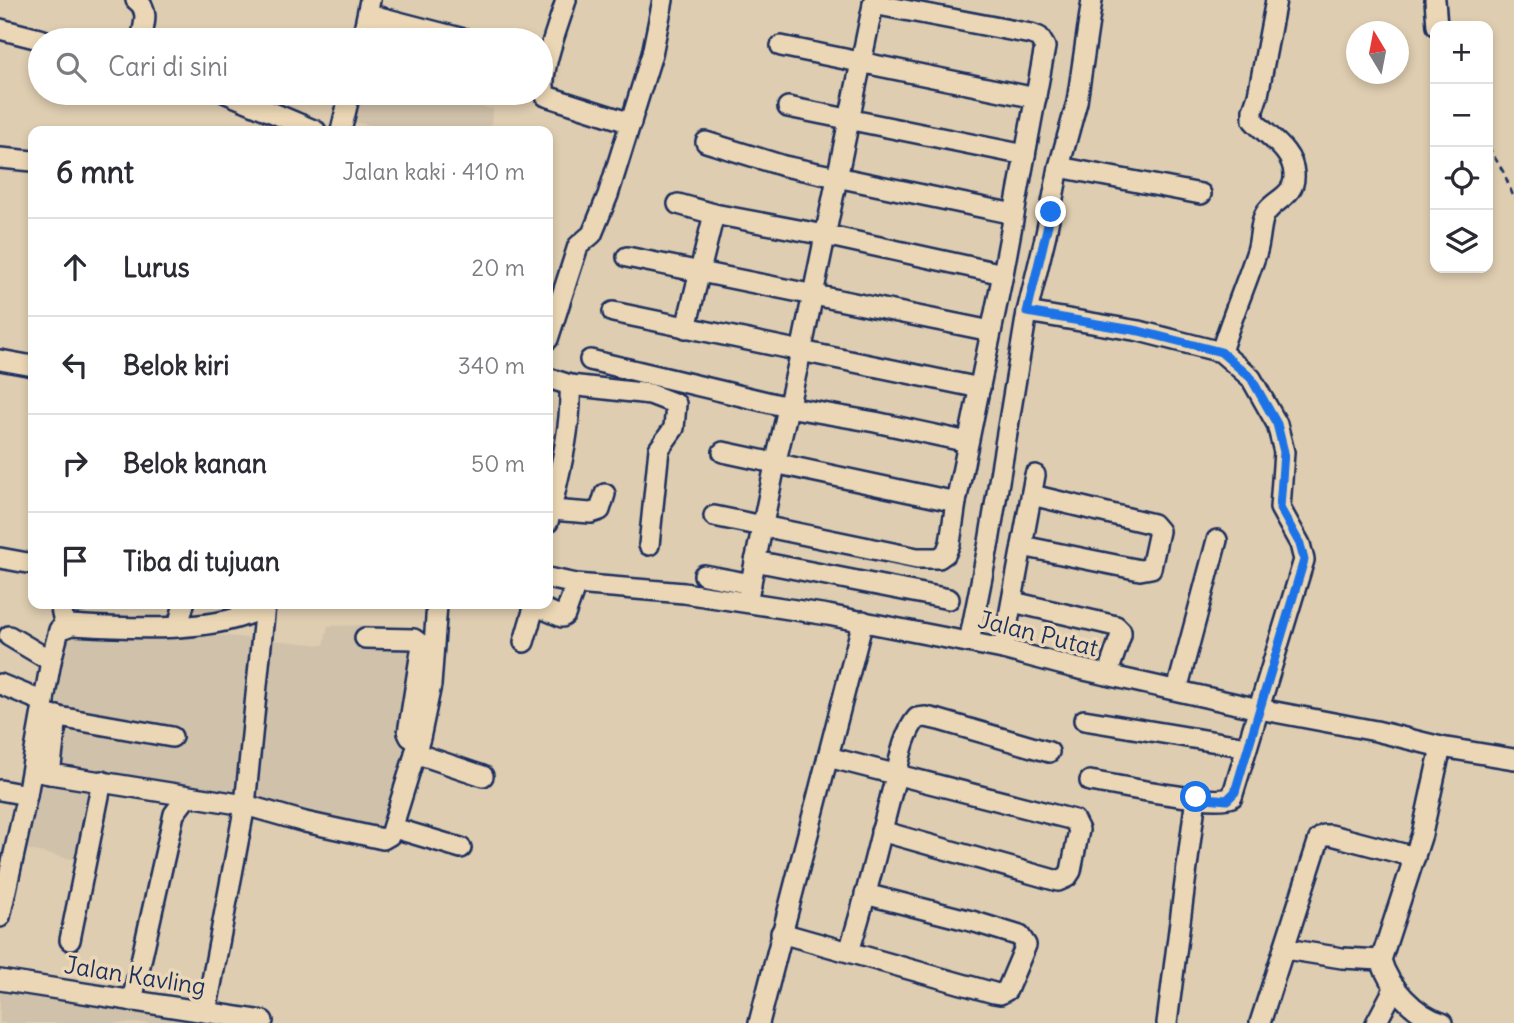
<!DOCTYPE html>
<html lang="id">
<head>
<meta charset="utf-8">
<style>
	:root { --surface:#fff; --page:#f7f7f7; --text:#2b2b33; --muted:#7c7c81; --line:#e1e1e2 }
	body { margin:0; font-family:Delius,sans-serif; background:var(--page); color:var(--text) }
	.controls { position:absolute; right:21px; top:21px; display:grid; overflow:hidden; border-radius:14px; box-shadow:0 4px 10px #0003 }
	.controls button { width:63px; height:63px; display:grid; place-items:center; padding:0; border:0; border-bottom:2px solid var(--line); background:var(--surface); color:var(--text); font:35px sans-serif }
	.compass { position:absolute; left:1346px; top:21px; width:63px; height:63px; border-radius:50%; background:var(--surface); box-shadow:0 4px 10px #0003; rotate:350deg }
	.stop { position:absolute; width:21px; height:21px; margin:-16px; border:5px solid #1a73e8; border-radius:50%; background:#fff }
	.stop.end { background:#1a73e8; border-color:#fff; box-shadow:0 2px 7px #0008 }
	.list { margin:0; padding:0; list-style:none }
	h2 { display:flex; justify-content:space-between; align-items:center; height:91px; margin:0; padding:0 28px; font-size:30px }
	h2 small { font-size:23px; font-weight:400; color:var(--muted) }
	.list li { display:grid; grid-template-columns:46px 1fr auto; gap:21px; align-items:center; box-sizing:border-box; height:98px; padding:0 28px; border-top:2px solid var(--line) }
	.list b { display:block; font-size:26px; white-space:nowrap }
	.list em { font-size:23px; font-style:normal; color:var(--muted) }
	.icon { flex:none; width:38px; height:38px; fill:none; stroke:currentColor; stroke-width:2; stroke-linecap:round; stroke-linejoin:round }
	.map { position:relative; flex:none; width:1514px; height:1023px; overflow:hidden }
	.search { position:absolute; background:var(--surface); box-shadow:0 4px 10px #0003; left:28px; top:28px; width:525px; height:77px; display:flex; align-items:center; gap:18px; box-sizing:border-box; padding:0 24px; border-radius:38px; color:var(--muted); font-size:26px }
	.panel { position:absolute; background:var(--surface); box-shadow:0 4px 10px #0003; left:28px; top:126px; width:525px; height:483px; border-radius:14px }
	.map>svg:first-child { display:block }
	.built { fill:#d0c1aa }
	.lines { fill:none; stroke-linecap:round; stroke-linejoin:round }
	.minor-casing { stroke:#1b2f5e; stroke-width:24 }
	.path { stroke:#1b2f5e; stroke-width:2.5; stroke-dasharray:7 5; stroke-linecap:butt }
	.minor { stroke:#ebd7b5; stroke-width:19 }
	.route { stroke:#1a73e8; stroke-width:9 }
	.labels { text-anchor:middle; stroke-width:7; stroke-linejoin:round; paint-order:stroke }
	.street-label { font-size:24px; fill:#1b2f5e; stroke:#ebd7b5 }
</style>
</head>
<body>
<div class="map">
<svg width="1514" height="1023" viewBox="0 0 1514 1023">
	<rect width="100%" height="100%" fill="#decdb0"/>
	<filter id="ink" filterUnits="userSpaceOnUse"><feTurbulence type="fractalNoise" baseFrequency=".0143" numOctaves="2"/><feDisplacementMap in="SourceGraphic" scale="14" xChannelSelector="R" yChannelSelector="G"/><feConvolveMatrix kernelMatrix="1 2 1 2 8 2 1 2 1" color-interpolation-filters="sRGB"/></filter>
	<g filter="url(#ink)">
		<g class="built">
			<polygon points="375,6 449,23 447,40 367,40"/>
			<polygon points="355,93 440,93 439,100 493,109 490,131 401,131 349,121"/>
			<polygon points="72,625 151,629 324,645 328,626 369,625 435,639 414,746 405,749 393,835 100,785 81,861 15,847 60,640"/>
			<polygon points="0,974 275,1022 275,1023 0,1023"/>
		</g>
		<g class="lines">
			<g class="minor-casing">
				<g id="minor">
					<path d="M136,0C150,9 144,25 141,40"/>
					<path d="M566,0C560,22 537,76 546,96L631,123"/>
					<polyline points="1435,0 1437,26"/>
					<polyline points="368,14 468,40"/>
					<polyline points="0,29 43,40"/>
					<polyline points="362,40 370,0"/>
					<polyline points="781,46 1036,98"/>
					<polyline points="226,93 316,131"/>
					<polyline points="788,107 1025,155"/>
					<polyline points="341,131 350,93"/>
					<polyline points="706,142 784,166 1014,214"/>
					<polyline points="0,158 33,161"/>
					<polyline points="1059,167 1201,194"/>
					<polyline points="678,204 714,214 825,235 1003,274"/>
					<polyline points="627,257 991,331"/>
					<polyline points="613,312 980,388"/>
					<path d="M1027,312L1139,331L1221,352L1251,378L1277,424L1284,452L1280,508L1300,544L1304,560L1232,797C1215,806 1114,785 1090,781"/>
					<polyline points="686,328 714,214"/>
					<polyline points="548,339 578,246 592,234 608,195 652,54 663,0"/>
					<path d="M1221,352C1231,318 1246,285 1257,251C1260,241 1260,229 1263,219C1269,199 1296,199 1294,174C1293,150 1268,137 1253,120V110L1258,95L1276,0"/>
					<polyline points="0,360 33,366"/>
					<polyline points="590,360 788,407 875,422 968,442"/>
					<path d="M548,378L570,385C572,430 558,478 548,522"/>
					<polyline points="570,385 650,394 676,404 674,428 659,449 649,545"/>
					<polyline points="723,452 956,502"/>
					<polyline points="551,510 591,513 600,510 605,494"/>
					<polyline points="714,516 917,558 939,558 946,553 950,543 956,502 1003,274 1045,47 1039,37 1031,34 873,4"/>
					<polyline points="1022,546 1140,570 1151,568 1159,531 1153,524 1032,495"/>
					<polyline points="0,558 33,564"/>
					<polyline points="755,561 949,599"/>
					<polyline points="704,575 751,584"/>
					<polyline points="548,578 576,584 684,593 828,615 1003,649 1071,667 1259,709 1376,731 1441,747 1514,759"/>
					<polyline points="747,602 775,465 801,352 874,0"/>
					<polyline points="1013,602 1116,626 1121,631 1121,635 1111,664"/>
					<polyline points="60,604 65,626"/>
					<polyline points="178,626 184,604"/>
					<polyline points="9,636 51,661"/>
					<polyline points="365,638 414,639 422,645 408,733 410,737 419,738"/>
					<polyline points="524,642 533,611 541,608 562,617 565,615 576,584"/>
					<polyline points="969,642 989,542 1027,312 1046,234 1059,167 1077,102 1092,0"/>
					<polyline points="1003,649 1035,475"/>
					<polyline points="0,684 44,702"/>
					<polyline points="1177,690 1217,540"/>
					<polyline points="42,714 172,737"/>
					<polyline points="1084,720 1247,747"/>
					<path d="M1441,747L1422,834L1381,960C1388,986 1416,1016 1442,1023"/>
					<polyline points="415,753 483,776"/>
					<polyline points="828,757 1074,820 1079,830 1071,871 1067,877 1058,881 881,831"/>
					<polyline points="32,771 245,805 265,605"/>
					<polyline points="50,774 57,716"/>
					<polyline points="0,790 27,795"/>
					<polyline points="394,828 461,848"/>
					<path d="M0,917L27,795L51,661L59,630L72,625C121,628 227,635 266,604"/>
					<polyline points="781,933 994,993 1000,994 1007,990 1026,945 1020,936 975,922 865,894"/>
					<polyline points="70,940 102,781"/>
					<polyline points="1286,949 1342,958 1381,960"/>
					<path d="M849,951C867,896 879,839 894,784C899,763 903,734 917,718L926,717L939,720L1049,752"/>
					<polyline points="0,980 263,1021"/>
					<polyline points="132,1001 174,814 187,797"/>
					<polyline points="206,1012 245,805 305,822 383,839 390,835 420,738 431,685 437,604"/>
					<polyline points="759,1023 863,621"/>
					<polyline points="1167,1023 1196,797"/>
					<polyline points="1260,1023 1319,839 1324,835 1331,835 1415,857"/>
					<polyline points="1376,1023 1395,987"/>
				</g>
			</g>
			<polyline class="path" points="1488,146 1504,173 1514,198"/>
			<use href="#minor" class="minor"/>
		</g>
	</g>
	<g class="lines" filter="url(#ink)">
		<polyline class="route" points="1051,212 1027,312 1139,331 1221,352 1251,378 1277,424 1284,452 1280,508 1300,544 1304,560 1235,792 1227,800 1196,797"/>
	</g>
	<g class="labels">
		<g class="street-label">
			<text transform="translate(1038 634) rotate(14)" y="8">Jalan Putat</text>
			<text transform="translate(135 976) rotate(9)" y="8">Jalan Kavling</text>
		</g>
	</g>
</svg>
<div class="controls">
<button>+</button>
<button>−</button>
<button><svg class="icon" aria-label="locate" viewBox="0 0 24 24"><circle cx="12" cy="12" r="6"/><path d="M12 2v4M12 18v4M2 12h4M18 12h4"/></svg></button>
<button><svg class="icon" aria-label="layers" viewBox="0 0 24 24"><path d="M12 4l9 5-9 5-9-5zM3 14l9 5 9-5"/></svg></button>
</div>
<svg class="compass" viewBox="-18 -18 36 36"><path d="M0-13l5 13h-10z" fill="#e53935"/><path d="M0 13l5-13h-10z" fill="#7c7c81"/></svg>
<div class="stop" style="left:1196px;top:797px"></div>
<div class="stop end" style="left:1051px;top:212px"></div>
<div class="search"><svg class="icon" aria-label="search" viewBox="0 0 24 24"><circle cx="10" cy="10" r="6"/><path d="M15 15l6 6"/></svg>Cari di sini</div>
<section class="panel">
<h2>6 mnt<small>Jalan kaki · 410 m</small></h2>
<ul class="list">
<li><svg class="icon" aria-label="ahead" viewBox="0 0 24 24"><path d="M12 20V5M6 11l6-6 6 6"/></svg><div><b>Lurus</b></div><em>20 m</em></li>
<li><svg class="icon" aria-label="left" viewBox="0 0 24 24"><path d="M17 20v-9H6M10 6l-5 5 5 5"/></svg><div><b>Belok kiri</b></div><em>340 m</em></li>
<li><svg class="icon" aria-label="right" viewBox="0 0 24 24"><path d="M7 20v-9h11M14 6l5 5-5 5"/></svg><div><b>Belok kanan</b></div><em>50 m</em></li>
<li><svg class="icon" aria-label="arrive" viewBox="0 0 24 24"><path d="M6 21V4h12l-3 4 3 4H6"/></svg><div><b>Tiba di tujuan</b></div></li>
</ul>
</section>
</div>
</body>
</html>
